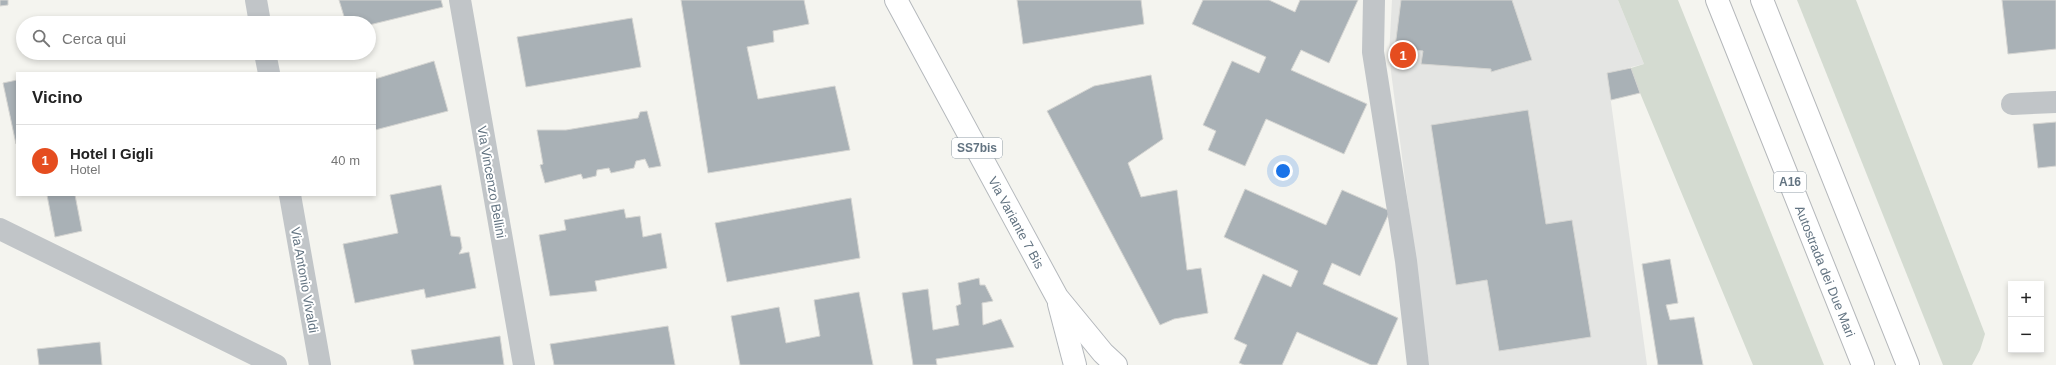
<!DOCTYPE html>
<html lang="it">
<head>
<meta charset="utf-8">
<style>
	:root { --surface:#fff; --page:#f2f2f2; --text:#222; --muted:#767676; --line:#e0e0e0; --accent:#e54d1f }
	body { margin:0; font-family:Helvetica,sans-serif; background:var(--page); color:var(--text) }
	.controls { position:absolute; right:12px; bottom:12px; display:grid; overflow:hidden; border-radius:0px; box-shadow:0 2px 6px #0003 }
	.controls button { width:36px; height:36px; display:grid; place-items:center; padding:0; border:0; border-bottom:1px solid var(--line); background:var(--surface); color:var(--text); font:20px sans-serif }
	.you { position:absolute; left:1283px; top:171px; width:14px; height:14px; margin:-10px; border:3px solid #fff; border-radius:50%; background:#1a73e8; box-shadow:0 0 0 6px #1a73e833 }
	.badge { display:grid; place-items:center; width:26px; height:26px; border-radius:50%; background:var(--accent); color:#fff; font-size:13px; font-weight:700 }
	.pin { position:absolute; translate:-50% -50%; border:2px solid #fff; box-shadow:0 1px 4px #0006 }
	.list { margin:0; padding:0; list-style:none }
	h2 { display:flex; justify-content:space-between; align-items:center; height:52px; margin:0; padding:0 16px; font-size:17px }
	h2 small { font-size:13px; font-weight:400; color:var(--muted) }
	.list li { display:grid; grid-template-columns:26px 1fr auto; gap:12px; align-items:center; box-sizing:border-box; height:72px; padding:0 16px; border-top:1px solid var(--line) }
	.list b { display:block; font-size:15px; white-space:nowrap }
	.list p { margin:0; font-size:13px; white-space:nowrap; color:var(--muted) }
	.list em { font-size:13px; font-style:normal; color:var(--muted) }
	.icon { flex:none; width:22px; height:22px; fill:none; stroke:currentColor; stroke-width:2; stroke-linecap:round; stroke-linejoin:round }
	.map { position:relative; flex:none; width:2056px; height:365px; overflow:hidden }
	.search { position:absolute; background:var(--surface); box-shadow:0 2px 6px #0003; left:16px; top:16px; width:360px; height:44px; display:flex; align-items:center; gap:10px; box-sizing:border-box; padding:0 14px; border-radius:22px; color:var(--muted); font-size:15px }
	.panel { position:absolute; background:var(--surface); box-shadow:0 2px 6px #0003; left:16px; top:72px; width:360px; height:124px; border-radius:0px }
	.map>svg:first-child { display:block }
	.built { fill:#e4e5e3 }
	.green { fill:#d4dbd1 }
	.building { fill:#a9b1b6; stroke:#d5d5d2 }
	.lines { fill:none; stroke-linecap:round; stroke-linejoin:round }
	.major-casing { stroke:#b4b8bc; stroke-width:24 }
	.highway-casing { stroke:#b4b7ba; stroke-width:24 }
	.minor { stroke:#c1c5c8; stroke-width:22 }
	.major { stroke:#fff; stroke-width:22 }
	.highway { stroke:#fff; stroke-width:22 }
	.labels { text-anchor:middle; stroke-width:4; stroke-linejoin:round; paint-order:stroke }
	.shield { fill:#fff; stroke:#919da7; stroke-width:1 }
	.shield-label { font-size:12px; font-weight:bold; fill:#627381 }
	.street-label { font-size:13px; fill:#627381; stroke:#fff }
</style>
</head>
<body>
<div class="map">
<svg width="2056" height="365" viewBox="0 0 2056 365">
	<rect width="100%" height="100%" fill="#f4f4ef"/>
	<polygon class="built" points="1392,0 1618,0 1644,64 1607,73 1647,365 1429,365 1389,56"/>
	<g class="green">
		<polygon points="1618,0 1678,0 1824,365 1753,365 1640,93 1631,68 1644,64"/>
		<polygon points="1797,0 1856,0 1985,334 1980,350 1972,365 1943,365"/>
	</g>
	<g class="building">
		<polygon points="0,0 8,0 8,5 0,6"/>
		<polygon points="339,0 441,0 443,7 369,25 369,23 346,23"/>
		<polygon points="681,0 804,0 809,24 773,31 774,42 747,47 758,99 835,86 850,150 708,173"/>
		<polygon points="1017,0 1141,0 1144,24 1023,44"/>
		<polygon points="1203,0 1269,0 1295,12 1300,0 1358,0 1329,63 1301,50 1291,70 1367,104 1344,154 1266,119 1245,166 1208,150 1216,131 1203,125 1232,61 1259,73 1266,57 1192,24"/>
		<polygon points="1401,0 1512,0 1532,60 1491,72 1491,69 1421,64 1423,51 1395,47"/>
		<polygon points="2002,0 2056,0 2056,49 2008,54"/>
		<polygon points="632,18 641,67 526,87 517,37"/>
		<polygon points="434,61 448,111 375,130 375,79"/>
		<polygon points="1631,68 1640,93 1611,100 1607,73"/>
		<polygon points="1151,75 1163,139 1128,163 1141,197 1177,190 1187,270 1201,268 1208,313 1174,319 1160,325 1047,111 1094,86"/>
		<polygon points="17,80 17,144 16,144 3,83"/>
		<polygon points="1528,110 1546,224 1572,220 1591,337 1499,351 1487,280 1456,285 1431,125"/>
		<polygon points="647,111 661,166 649,168 645,159 636,161 634,168 611,173 609,168 597,170 596,176 583,179 581,174 545,183 540,165 543,164 537,130 566,130 638,118 640,112"/>
		<polygon points="2056,122 2056,166 2038,168 2033,124"/>
		<polygon points="441,185 451,236 460,237 462,248 459,254 469,252 476,288 426,298 424,289 355,303 343,244 398,233 390,195"/>
		<polygon points="1245,189 1326,225 1342,190 1390,211 1360,276 1332,263 1323,284 1398,318 1377,365 1371,365 1297,332 1282,365 1244,365 1239,363 1247,345 1234,339 1263,274 1291,287 1298,271 1224,237"/>
		<polygon points="47,195 75,195 82,231 55,237"/>
		<polygon points="851,198 860,258 727,282 715,223"/>
		<polygon points="624,209 626,218 640,216 643,237 661,233 667,268 595,281 597,291 550,296 539,235 566,230 564,220"/>
		<polygon points="1670,259 1678,303 1666,305 1670,320 1694,317 1703,365 1658,365 1642,264"/>
		<polygon points="979,278 980,285 985,285 993,301 982,303 983,325 1001,319 1014,347 936,359 937,365 913,365 902,293 928,289 933,330 959,325 956,306 961,304 958,283"/>
		<polygon points="859,292 873,365 740,365 731,316 779,307 786,343 820,336 814,300"/>
		<polygon points="668,326 675,365 554,365 550,344"/>
		<polygon points="500,336 504,365 414,365 411,350"/>
		<polygon points="100,342 102,365 39,365 37,349"/>
	</g>
	<g class="lines">
		<g class="major-casing">
			<g id="major">
				<path id="s1" d="M896,0L1057,297L1103,353L1116,365"/>
				<polyline points="1059,304 1075,365"/>
			</g>
		</g>
		<g class="highway-casing">
			<g id="highway">
				<path id="s2" d="M1717,0L1863,365"/>
				<polyline points="1762,0 1908,365"/>
			</g>
		</g>
		<g class="minor">
			<polyline points="256,0 260,23"/>
			<polyline points="460,0 524,365"/>
			<polyline points="1374,0 1373,52 1406,261 1418,365"/>
			<polyline points="265,53 269,73"/>
			<polyline points="2012,104 2056,102"/>
			<polyline points="290,195 320,365"/>
			<polyline points="0,229 276,365"/>
		</g>
		<use href="#major" class="major"/>
		<use href="#highway" class="highway"/>
	</g>
	<g class="labels">
		<g class="shield">
			<rect x="952" y="138" width="50" height="20" rx="3"/>
			<rect x="1774" y="172" width="32" height="20" rx="3"/>
		</g>
		<g class="shield-label">
			<text x="977" y="152">SS7bis</text>
			<text x="1790" y="186">A16</text>
		</g>
		<g class="street-label">
			<text transform="translate(492 182) rotate(80)" y="5">Via Vincenzo Bellini</text>
			<text dy="5" stroke="none"><textPath href="#s1" startOffset="253">Via Variante 7 Bis</textPath></text>
			<text dy="5" stroke="none"><textPath href="#s2" startOffset="292">Autostrada dei Due Mari</textPath></text>
			<text transform="translate(305 280) rotate(80)" y="5">Via Antonio Vivaldi</text>
		</g>
	</g>
</svg>
<div class="controls">
<button>+</button>
<button>−</button>
</div>
<div class="you"></div>
<div class="pin badge" style="left:1403px;top:55px">1</div>
<div class="search"><svg class="icon" aria-label="search" viewBox="0 0 24 24"><circle cx="10" cy="10" r="6"/><path d="M15 15l6 6"/></svg>Cerca qui</div>
<section class="panel">
<h2>Vicino<small></small></h2>
<ul class="list">
<li><span class="badge">1</span><div><b>Hotel I Gigli</b><p>Hotel</p></div><em>40 m</em></li>
</ul>
</section>
</div>
</body>
</html>
